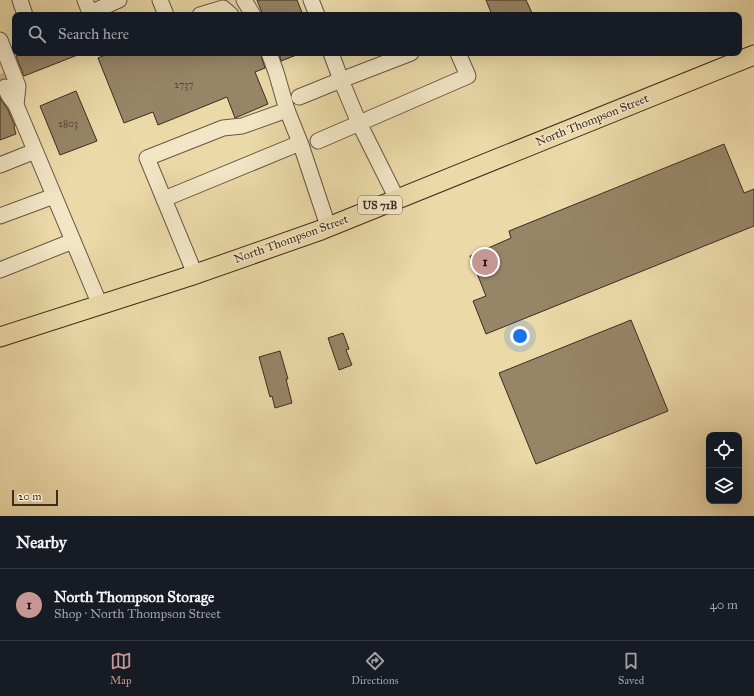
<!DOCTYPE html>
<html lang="en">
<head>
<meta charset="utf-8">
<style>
	:root { --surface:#171b24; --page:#20242c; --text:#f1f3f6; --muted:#9ea1a6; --line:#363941; --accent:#c59692 }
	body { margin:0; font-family:"IM FELL Great Primer",serif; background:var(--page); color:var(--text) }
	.controls { position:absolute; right:12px; bottom:12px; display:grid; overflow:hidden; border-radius:8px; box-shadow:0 4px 16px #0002 }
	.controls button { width:36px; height:36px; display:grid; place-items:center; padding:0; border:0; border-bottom:1px solid var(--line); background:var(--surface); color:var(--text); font:20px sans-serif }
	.scale { position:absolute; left:12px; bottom:10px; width:46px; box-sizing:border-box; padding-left:4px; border:2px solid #3d2b22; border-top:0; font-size:11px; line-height:14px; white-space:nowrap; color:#3d2b22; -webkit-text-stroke:3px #f2e6c6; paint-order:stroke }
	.you { position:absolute; left:520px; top:336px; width:14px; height:14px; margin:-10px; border:3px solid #fff; border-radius:50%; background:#1a73e8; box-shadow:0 0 0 6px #1a73e833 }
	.badge { display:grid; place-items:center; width:26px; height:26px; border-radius:50%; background:var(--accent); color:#111; font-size:13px; font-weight:700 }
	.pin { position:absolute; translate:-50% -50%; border:2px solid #fff; box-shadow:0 1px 4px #0006 }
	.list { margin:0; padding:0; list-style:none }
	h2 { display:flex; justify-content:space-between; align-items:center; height:52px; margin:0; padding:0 16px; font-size:17px }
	h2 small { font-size:13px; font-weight:400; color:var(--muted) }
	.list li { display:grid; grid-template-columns:26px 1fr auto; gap:12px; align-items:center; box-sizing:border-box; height:72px; padding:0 16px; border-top:1px solid var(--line) }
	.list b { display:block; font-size:15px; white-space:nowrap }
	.list p { margin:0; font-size:13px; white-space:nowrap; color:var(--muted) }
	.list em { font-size:13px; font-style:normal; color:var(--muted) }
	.icon { flex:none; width:22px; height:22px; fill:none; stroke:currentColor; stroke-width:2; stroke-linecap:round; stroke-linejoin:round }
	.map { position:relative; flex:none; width:754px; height:516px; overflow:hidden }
	.search { position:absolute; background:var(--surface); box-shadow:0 4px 16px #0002; left:12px; right:12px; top:12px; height:44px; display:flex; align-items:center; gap:10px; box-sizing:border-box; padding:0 14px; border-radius:8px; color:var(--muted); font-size:15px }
	.sheet { height:124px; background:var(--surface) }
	nav { display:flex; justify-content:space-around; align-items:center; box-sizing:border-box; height:56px; border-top:1px solid var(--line); background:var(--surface); font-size:11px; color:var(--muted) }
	nav a { display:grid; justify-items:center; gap:2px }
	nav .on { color:var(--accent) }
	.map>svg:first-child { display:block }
	.building { fill:#978567; stroke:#3d2b22 }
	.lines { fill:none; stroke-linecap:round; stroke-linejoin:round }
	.minor-tunnel { stroke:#c8b68c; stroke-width:15; stroke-dasharray:15 8; stroke-linecap:butt }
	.minor-casing { stroke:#685643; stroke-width:17 }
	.major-casing { stroke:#3d2b22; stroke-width:21 }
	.minor { stroke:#f2e6c6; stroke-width:15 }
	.major { stroke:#ebd9a7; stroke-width:19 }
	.labels { text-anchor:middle; stroke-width:3; stroke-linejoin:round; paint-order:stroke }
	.number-label { font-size:10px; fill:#544233 }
	.shield { fill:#f2e6c6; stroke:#736353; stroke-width:1 }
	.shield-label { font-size:11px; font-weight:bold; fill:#3d2b22 }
	.street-label { font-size:12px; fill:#3d2b22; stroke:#f2e6c6 }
</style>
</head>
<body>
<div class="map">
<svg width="754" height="516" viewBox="0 0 754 516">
	<rect width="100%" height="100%" fill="#ebd9a7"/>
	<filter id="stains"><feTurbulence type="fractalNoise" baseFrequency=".005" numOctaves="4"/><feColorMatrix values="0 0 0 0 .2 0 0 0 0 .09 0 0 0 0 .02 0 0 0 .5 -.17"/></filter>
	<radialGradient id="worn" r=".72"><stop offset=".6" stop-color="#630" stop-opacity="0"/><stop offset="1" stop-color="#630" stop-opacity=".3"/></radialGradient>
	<g class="building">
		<polygon points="257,0 297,0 303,15 263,15"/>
		<polygon points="486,0 526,0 533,15 492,15"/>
		<polygon points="24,53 80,53 80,54 24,76 16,56"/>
		<polygon points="110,53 260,53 265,68 255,72 268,104 235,118 227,97 158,125 153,112 124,123 98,58"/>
		<polygon points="279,53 298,53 299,54 281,61"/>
		<polygon points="76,91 97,141 60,155 40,106"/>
		<polygon points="0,98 8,110 15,126 14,127 16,134 0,140"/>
		<polygon points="724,144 744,193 754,189 754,226 486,334 473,301 486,296 470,256 511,238 509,231"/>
		<polygon points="631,320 668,411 536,464 499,373"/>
		<polygon points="343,333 349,349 346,350 352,365 339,370 328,338"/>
		<polygon points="280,351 288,379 286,379 292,403 275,408 272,396 270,397 259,357"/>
	</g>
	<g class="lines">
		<polyline class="minor-tunnel" points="0,74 5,87"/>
		<g class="minor-casing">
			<g id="minor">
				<polyline points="20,0 25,15"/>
				<polyline points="85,0 90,13 119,0"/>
				<polyline points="160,0 166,15"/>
				<polyline points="244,0 253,15"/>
				<polyline points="311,0 317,15"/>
				<polyline points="200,15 223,8 231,15"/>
				<polyline points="0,40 18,86 16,105 100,305"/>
				<polyline points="269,53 276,72 287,110 301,145 328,226"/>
				<polyline points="5,87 9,96 16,105"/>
				<polyline points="299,97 341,80 331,53"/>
				<polyline points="318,141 468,76 458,53"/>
				<polyline points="0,165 35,151"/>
				<polyline points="164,199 300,143"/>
				<polyline points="397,199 359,123 341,80 411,53"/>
				<polyline points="0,216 54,196"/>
				<polyline points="0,270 73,241"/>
				<polyline points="195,274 147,158 223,128 242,126 287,110"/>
			</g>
		</g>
		<g class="major-casing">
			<polyline id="major" points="0,337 190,276 321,230 754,55"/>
		</g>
		<use href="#minor" class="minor"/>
		<use href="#major" class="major"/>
	</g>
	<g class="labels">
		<g class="number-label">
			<text x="184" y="88">2737</text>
			<text x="68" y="127">2803</text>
		</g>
		<rect class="shield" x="358" y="196" width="44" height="18" rx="3"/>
		<g class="shield-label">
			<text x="380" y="209">US 71B</text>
		</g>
		<g class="street-label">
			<text transform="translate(592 120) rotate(-22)" y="4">North Thompson Street</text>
			<text transform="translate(291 239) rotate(-20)" y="4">North Thompson Street</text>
		</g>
	</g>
	<rect width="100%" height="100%" filter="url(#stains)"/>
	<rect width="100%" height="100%" fill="url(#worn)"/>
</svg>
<div class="controls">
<button><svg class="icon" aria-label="locate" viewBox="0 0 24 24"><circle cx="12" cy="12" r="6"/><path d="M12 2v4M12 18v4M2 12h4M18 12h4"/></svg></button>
<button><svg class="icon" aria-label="layers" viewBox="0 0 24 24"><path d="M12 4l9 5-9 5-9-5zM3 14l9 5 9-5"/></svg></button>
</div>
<div class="scale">20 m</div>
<div class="you"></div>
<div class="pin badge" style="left:485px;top:262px">1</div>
<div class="search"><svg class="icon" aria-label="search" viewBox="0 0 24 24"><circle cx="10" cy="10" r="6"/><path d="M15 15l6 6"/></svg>Search here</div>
</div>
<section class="sheet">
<h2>Nearby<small></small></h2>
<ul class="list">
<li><span class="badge">1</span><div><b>North Thompson Storage</b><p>Shop · North Thompson Street</p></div><em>40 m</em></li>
</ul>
</section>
<nav>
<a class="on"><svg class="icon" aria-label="map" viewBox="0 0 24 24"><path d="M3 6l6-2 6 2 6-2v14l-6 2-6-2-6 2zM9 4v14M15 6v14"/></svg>Map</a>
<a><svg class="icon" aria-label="directions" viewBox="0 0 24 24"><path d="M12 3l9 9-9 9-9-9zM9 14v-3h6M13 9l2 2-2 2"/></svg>Directions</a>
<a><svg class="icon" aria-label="saved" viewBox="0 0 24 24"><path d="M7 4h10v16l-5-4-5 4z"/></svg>Saved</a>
</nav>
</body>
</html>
